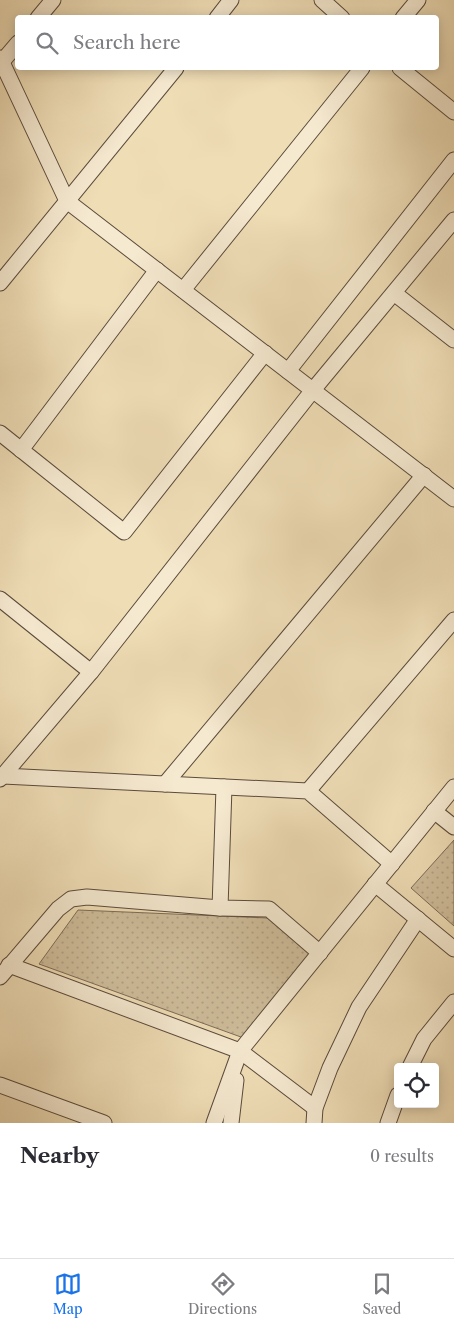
<!DOCTYPE html>
<html lang="en">
<head>
<meta charset="utf-8">
<style>
	:root { --surface:#fff; --page:#f2f2f3; --text:#2b2b33; --muted:#7c7c81; --line:#e1e1e2; --accent:#1a73e8 }
	body { margin:0; font-family:"Libre Caslon Text",serif; background:var(--page); color:var(--text) }
	.controls { position:absolute; right:15px; bottom:15px; display:grid; overflow:hidden; border-radius:5px; box-shadow:0 2px 12px #0003 }
	.controls button { width:45px; height:45px; display:grid; place-items:center; padding:0; border:0; border-bottom:1px solid var(--line); background:var(--surface); color:var(--text); font:25px sans-serif }
	.list { margin:0; padding:0; list-style:none }
	h2 { display:flex; justify-content:space-between; align-items:center; height:65px; margin:0; padding:0 20px; font-size:21px }
	h2 small { font-size:16px; font-weight:400; color:var(--muted) }
	.icon { flex:none; width:28px; height:28px; fill:none; stroke:currentColor; stroke-width:2; stroke-linecap:round; stroke-linejoin:round }
	.map { position:relative; flex:none; width:454px; height:1123px; overflow:hidden }
	.search { position:absolute; background:var(--surface); box-shadow:0 2px 12px #0003; left:15px; right:15px; top:15px; height:55px; display:flex; align-items:center; gap:12px; box-sizing:border-box; padding:0 18px; border-radius:5px; color:var(--muted); font-size:19px }
	.sheet { height:135px; background:var(--surface) }
	nav { display:flex; justify-content:space-around; align-items:center; box-sizing:border-box; height:70px; border-top:1px solid var(--line); background:var(--surface); font-size:14px; color:var(--muted) }
	nav a { display:grid; justify-items:center; gap:2px }
	nav .on { color:var(--accent) }
	.map>svg:first-child { display:block }
	.park { fill:url(#park-dots); stroke:#7c6b56 }
	.lines { fill:none; stroke-linecap:round; stroke-linejoin:round }
	.street-casing { stroke:#5b4b3c; stroke-width:17 }
	.street { stroke:#f5e9d0; stroke-width:15 }
</style>
</head>
<body>
<div class="map">
<svg width="454" height="1123" viewBox="0 0 454 1123">
	<defs>
		<pattern id="park-dots" width="8" height="8" patternUnits="userSpaceOnUse" patternTransform="scale(1.25)"><rect width="8" height="8" fill="#cebc9a"/><path d="M2 2h.1M6 6h.1" fill="none" stroke="#b1a184" stroke-width="1.8" stroke-linecap="round"/></pattern>
	</defs>
	<rect width="100%" height="100%" fill="#efddb6"/>
	<filter id="stains"><feTurbulence type="fractalNoise" baseFrequency=".004" numOctaves="4"/><feColorMatrix values="0 0 0 0 .2 0 0 0 0 .09 0 0 0 0 .02 0 0 0 .5 -.17"/></filter>
	<radialGradient id="worn" r=".72"><stop offset=".6" stop-color="#630" stop-opacity="0"/><stop offset="1" stop-color="#630" stop-opacity=".3"/></radialGradient>
	<g class="park">
		<polygon points="454,840 454,926 411,888"/>
		<polygon points="78,910 268,918 318,960 252,1041 39,964"/>
	</g>
	<g class="lines">
		<g class="street-casing">
			<g id="street">
				<polyline points="322,0 342,18"/>
				<polyline points="38,18 53,0"/>
				<polyline points="217,18 231,0"/>
				<polyline points="403,18 418,0"/>
				<polyline points="0,58 67,201 454,499"/>
				<polyline points="0,64 18,43"/>
				<polyline points="400,68 454,112"/>
				<polyline points="0,283 176,68"/>
				<polyline points="183,290 362,68"/>
				<polyline points="394,293 454,340"/>
				<polyline points="288,371 454,160"/>
				<polyline points="0,433 124,532 265,353"/>
				<polyline points="21,450 157,270"/>
				<polyline points="0,599 91,672"/>
				<polyline points="3,776 308,791 392,864"/>
				<polyline points="0,779 91,672 313,390 454,220"/>
				<polyline points="165,784 424,475"/>
				<polyline points="308,791 454,620"/>
				<polyline points="434,811 454,827"/>
				<polyline points="375,884 454,949"/>
				<polyline points="220,908 224,787"/>
				<polyline points="9,965 240,1051 315,1108"/>
				<polyline points="0,977 58,909 71,899 87,897 220,908 269,909 320,953"/>
				<polyline points="410,1067 424,1039 454,1002"/>
				<polyline points="0,1085 104,1123"/>
				<polyline points="214,1123 240,1051 454,787"/>
				<polyline points="231,1123 236,1080"/>
				<polyline points="314,1123 315,1108 330,1068 359,1007 418,919"/>
				<polyline points="388,1123 398,1095"/>
			</g>
		</g>
		<use href="#street" class="street"/>
	</g>
	<rect width="100%" height="100%" filter="url(#stains)"/>
	<rect width="100%" height="100%" fill="url(#worn)"/>
</svg>
<div class="controls">
<button><svg class="icon" aria-label="locate" viewBox="0 0 24 24"><circle cx="12" cy="12" r="6"/><path d="M12 2v4M12 18v4M2 12h4M18 12h4"/></svg></button>
</div>
<div class="search"><svg class="icon" aria-label="search" viewBox="0 0 24 24"><circle cx="10" cy="10" r="6"/><path d="M15 15l6 6"/></svg>Search here</div>
</div>
<section class="sheet">
<h2>Nearby<small>0 results</small></h2>
<ul class="list">
</ul>
</section>
<nav>
<a class="on"><svg class="icon" aria-label="map" viewBox="0 0 24 24"><path d="M3 6l6-2 6 2 6-2v14l-6 2-6-2-6 2zM9 4v14M15 6v14"/></svg>Map</a>
<a><svg class="icon" aria-label="directions" viewBox="0 0 24 24"><path d="M12 3l9 9-9 9-9-9zM9 14v-3h6M13 9l2 2-2 2"/></svg>Directions</a>
<a><svg class="icon" aria-label="saved" viewBox="0 0 24 24"><path d="M7 4h10v16l-5-4-5 4z"/></svg>Saved</a>
</nav>
</body>
</html>
